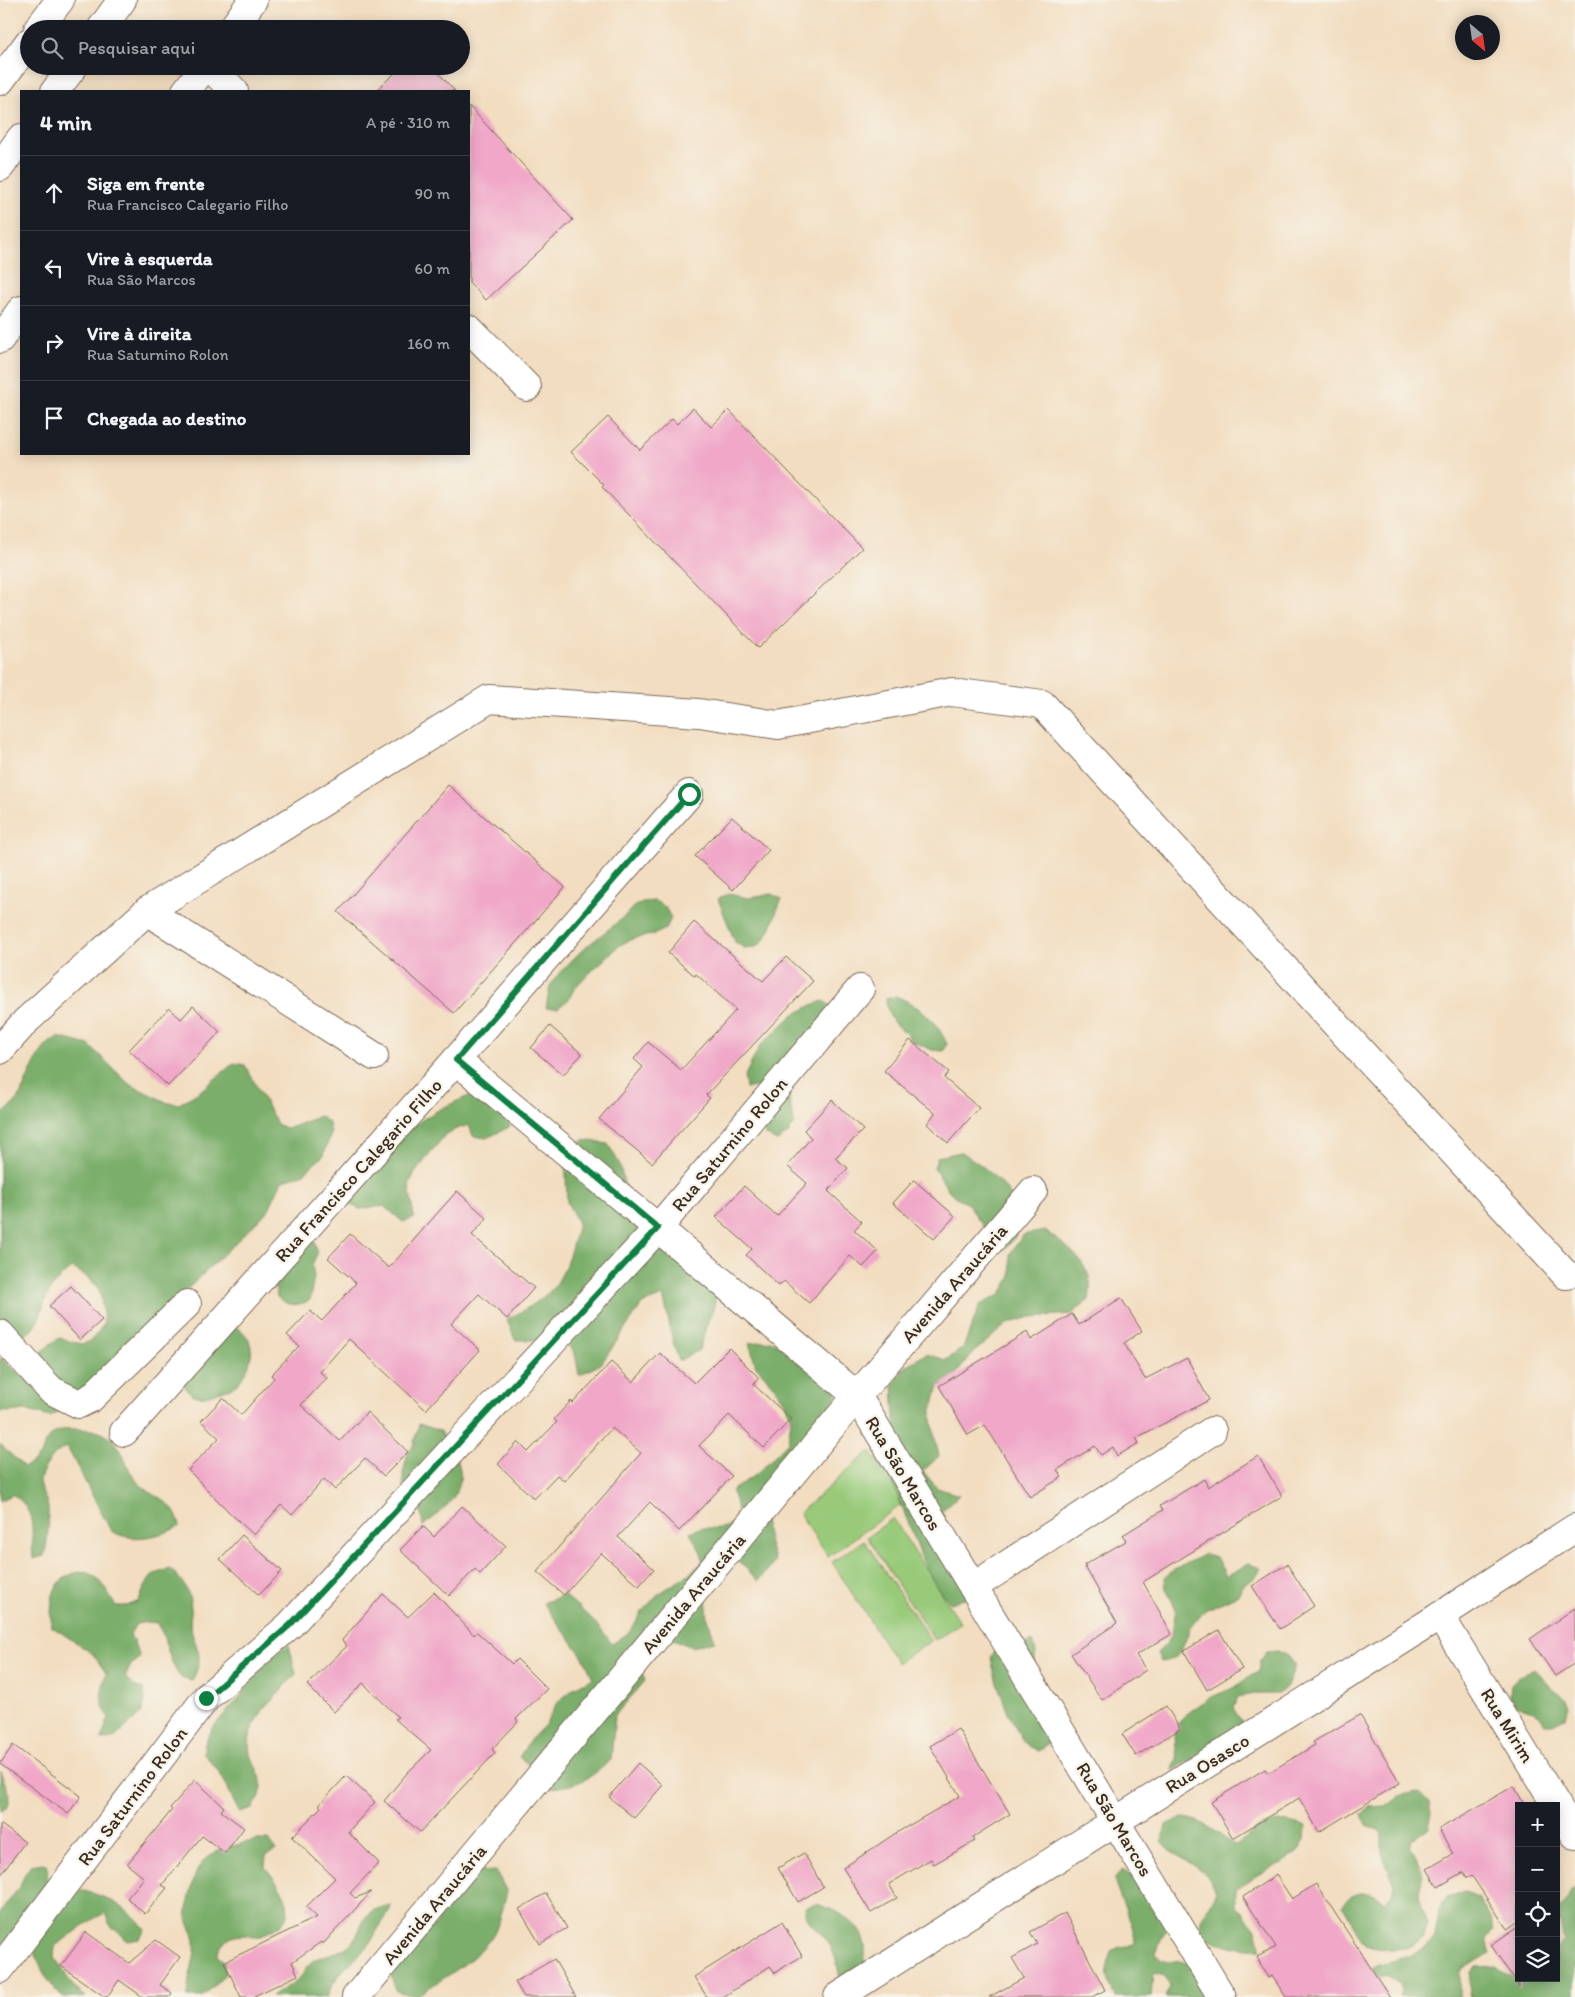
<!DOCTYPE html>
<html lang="pt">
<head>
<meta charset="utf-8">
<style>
	:root { --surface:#171b24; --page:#242831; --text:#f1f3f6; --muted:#9ea1a6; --line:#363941 }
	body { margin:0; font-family:Itim,sans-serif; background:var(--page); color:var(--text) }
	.controls { position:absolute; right:15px; bottom:15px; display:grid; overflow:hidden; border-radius:0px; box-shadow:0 2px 12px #0003 }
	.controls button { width:45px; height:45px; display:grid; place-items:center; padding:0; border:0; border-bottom:1px solid var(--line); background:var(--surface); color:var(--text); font:25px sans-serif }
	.compass { position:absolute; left:1455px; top:15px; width:45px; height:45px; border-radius:50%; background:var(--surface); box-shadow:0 2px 12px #0003; rotate:151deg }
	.stop { position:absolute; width:15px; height:15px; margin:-11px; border:4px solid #0b8043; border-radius:50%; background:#fff }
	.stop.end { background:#0b8043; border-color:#fff; box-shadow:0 1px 5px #0008 }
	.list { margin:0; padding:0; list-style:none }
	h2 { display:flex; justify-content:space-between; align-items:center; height:65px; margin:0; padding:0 20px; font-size:21px }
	h2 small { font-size:16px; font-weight:400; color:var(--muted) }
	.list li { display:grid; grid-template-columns:32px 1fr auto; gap:15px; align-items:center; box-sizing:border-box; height:75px; padding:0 20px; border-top:1px solid var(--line) }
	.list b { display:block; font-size:19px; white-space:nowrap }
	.list p { margin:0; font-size:16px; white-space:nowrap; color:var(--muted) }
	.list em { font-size:16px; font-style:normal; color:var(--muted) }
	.icon { flex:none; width:28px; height:28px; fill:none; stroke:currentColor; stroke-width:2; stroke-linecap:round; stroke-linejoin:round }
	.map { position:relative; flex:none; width:1575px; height:1997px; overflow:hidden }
	.search { position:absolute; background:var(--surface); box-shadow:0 2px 12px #0003; left:20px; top:20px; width:450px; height:55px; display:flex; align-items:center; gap:12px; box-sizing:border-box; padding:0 18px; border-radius:28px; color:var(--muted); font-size:19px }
	.panel { position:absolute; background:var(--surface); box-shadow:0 2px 12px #0003; left:20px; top:90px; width:450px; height:365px; border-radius:0px }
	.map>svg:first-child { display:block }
	.green { fill:#98ca7a; stroke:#6a7a4c }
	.forest { fill:#7aae6a; stroke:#5a6c44 }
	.building { fill:#f0a7c8 }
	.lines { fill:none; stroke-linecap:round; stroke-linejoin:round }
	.minor-casing { stroke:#7b6957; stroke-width:30 }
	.highway-casing { stroke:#7b6957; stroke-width:30 }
	.minor { stroke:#fff; stroke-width:28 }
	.highway { stroke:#fff; stroke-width:28 }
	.route { stroke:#0b8043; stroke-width:6 }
	.labels { text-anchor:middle; stroke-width:4.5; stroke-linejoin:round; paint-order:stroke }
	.street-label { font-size:19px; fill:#3b2a1e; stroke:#f7f3e8 }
</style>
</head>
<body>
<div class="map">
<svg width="1575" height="1997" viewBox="0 0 1575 1997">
	<rect width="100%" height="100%" fill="#f7f3e8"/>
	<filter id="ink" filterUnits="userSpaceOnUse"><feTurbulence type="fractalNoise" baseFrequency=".02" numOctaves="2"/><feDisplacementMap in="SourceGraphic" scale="10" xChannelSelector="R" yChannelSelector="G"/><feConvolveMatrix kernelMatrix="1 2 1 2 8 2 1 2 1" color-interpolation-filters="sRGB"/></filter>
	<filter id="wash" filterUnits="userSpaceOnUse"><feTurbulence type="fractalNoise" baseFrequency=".0096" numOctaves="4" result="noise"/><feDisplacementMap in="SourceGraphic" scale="20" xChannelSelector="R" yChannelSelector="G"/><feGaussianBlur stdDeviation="1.12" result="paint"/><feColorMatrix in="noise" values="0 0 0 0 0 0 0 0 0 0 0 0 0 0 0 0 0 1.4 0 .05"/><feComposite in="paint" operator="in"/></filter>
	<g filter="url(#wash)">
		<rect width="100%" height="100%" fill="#f2ddc0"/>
		<g class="green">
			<polygon points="870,1451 906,1501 828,1557 799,1513"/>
			<polygon points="893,1518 960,1623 934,1640 867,1537"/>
			<polygon points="864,1540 931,1641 897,1663 832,1562"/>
		</g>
		<g class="forest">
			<path d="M728,894L749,898L771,894L782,899C774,913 772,936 757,946C754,948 748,948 744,948L735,942L718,899Z"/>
			<polygon points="655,901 665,907 671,918 666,929 655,934 632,939 620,945 582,980 574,989 569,999 558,1008 546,1008 550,986 556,977 580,952 625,916 633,907 643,902"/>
			<path d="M896,996C922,1008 935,1018 947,1044L944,1051L932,1050L910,1040C909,1033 904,1033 899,1028C890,1020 887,1011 886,999Z"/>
			<polygon points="823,1001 833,1007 791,1087 789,1099 794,1123 788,1134 777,1141 765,1135 762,1123 762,1087 746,1088 744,1077 760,1046 793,1015 812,1005"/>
			<path d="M58,1037L89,1045L129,1084L168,1103L179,1104L199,1092L234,1063L245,1065L277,1124L287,1129L320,1116L329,1123L331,1134L323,1156L304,1173L282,1181L268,1211L65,1408L50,1417L28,1411L0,1412V1358L18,1373C36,1366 42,1346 60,1338C87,1347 87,1347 104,1324C100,1289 104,1287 73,1268C64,1273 57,1280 51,1289C40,1304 42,1333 19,1336C14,1337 5,1333 0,1331V1116C6,1111 15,1104 19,1097C30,1077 36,1048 58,1037Z"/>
			<path d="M482,1091L515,1116L509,1127L499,1132L486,1138L473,1136L469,1125L456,1129L445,1135L414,1174L409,1185L414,1218L403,1222L384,1206L360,1209L349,1204L351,1192C369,1172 387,1149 407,1131C429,1113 455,1101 482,1091Z"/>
			<path d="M584,1140L608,1144L619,1163L636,1227L648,1245L669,1254L717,1284L714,1307L699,1350L679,1361C671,1340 669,1318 663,1296L642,1304L601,1364L579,1375L575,1354L563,1336L541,1340H515L507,1319C523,1311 540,1302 553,1288C565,1276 574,1240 578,1223L567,1202L565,1152Z"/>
			<path d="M961,1152C991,1169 1047,1215 1004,1249L992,1245L982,1225L968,1204L958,1199L949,1191L934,1168L937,1157Z"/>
			<path d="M1045,1231C1063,1243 1081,1256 1089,1276C1091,1283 1090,1293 1089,1300L1072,1314L1031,1317L1007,1324L972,1354L957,1373L939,1386L931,1412L934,1434L939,1456L923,1471L937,1488L959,1495L942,1511L972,1597L950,1603L936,1586L925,1566L892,1481L897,1454L893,1385L906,1366L926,1354L946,1360L963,1348L980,1305L1000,1295L1011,1277L1010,1254L1023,1235Z"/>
			<path d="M304,1239L315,1242L317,1254L312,1265L314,1276L310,1300C296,1307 288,1306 277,1297L275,1286L268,1278Z"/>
			<path d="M235,1326C254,1337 255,1355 245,1373C242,1377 240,1383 236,1385C232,1388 226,1389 221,1391C202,1398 193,1401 182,1382Z"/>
			<path d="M771,1341L843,1379L825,1421L764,1518L768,1541L775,1562L758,1581L743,1565L724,1552L706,1595L708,1619L715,1641L691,1647L669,1637L638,1659L645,1681L615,1715L611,1760C589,1779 581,1785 551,1788L537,1771L519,1757L531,1739L546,1724L556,1704L574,1688L593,1678L583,1657L543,1603L564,1595C583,1610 598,1624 612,1644L630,1632L641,1613L657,1595L686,1576L703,1562C702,1549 695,1544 690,1532C706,1524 712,1531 724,1527C741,1522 738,1503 731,1491L758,1473L788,1442L791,1419L785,1402L772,1384L756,1366L749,1343Z"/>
			<path d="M419,1424L440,1431C446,1441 459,1458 460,1470C464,1495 440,1513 423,1526L418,1495L404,1496L403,1474L408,1452L413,1446Z"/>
			<path d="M65,1429C81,1429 100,1428 113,1440C124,1450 126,1469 136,1480C153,1500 172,1495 180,1526C159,1537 132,1543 111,1531L67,1447C54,1451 38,1473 40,1487C42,1494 48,1501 48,1509C49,1524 48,1541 44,1556L33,1559C30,1532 39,1511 12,1494L0,1501V1444L24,1467L34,1462L42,1453L45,1442L53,1434Z"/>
			<polygon points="1205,1554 1216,1557 1226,1576 1248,1564 1261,1568 1255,1578 1243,1584 1238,1595 1205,1610 1190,1629 1181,1651 1174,1659 1161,1662 1157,1653 1166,1644 1172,1634 1176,1609 1166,1589 1165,1577 1174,1570"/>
			<path d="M170,1569C182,1579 191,1593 191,1609C192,1613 190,1617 190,1621C192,1648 208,1650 192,1681L181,1678C167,1660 168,1642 158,1623L147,1622L136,1624L130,1634L140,1657L131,1665L125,1677L133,1686L144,1689L145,1701L141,1714L114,1738L101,1740L109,1717C97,1699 102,1693 106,1673L93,1654L51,1626C51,1616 51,1604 53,1595C58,1577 80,1565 96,1577C104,1584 109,1597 116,1606H127L139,1601C147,1581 148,1574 170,1569Z"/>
			<path d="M1033,1641L1036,1652L1034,1664L1046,1721L1049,1744L1038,1751C1035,1749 1030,1748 1027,1745C1014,1734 992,1674 991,1656L1000,1646H1022Z"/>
			<path d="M289,1645L296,1674L263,1710L251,1731L249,1743L250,1755L260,1776L262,1787L259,1799L252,1808L240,1812C232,1802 230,1790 223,1779C218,1769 210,1761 203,1753C207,1728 224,1716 239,1698C256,1677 264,1658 289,1645Z"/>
			<polygon points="1278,1651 1288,1656 1295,1665 1287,1687 1278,1694 1252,1694 1238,1698 1233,1708 1245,1727 1172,1771 1177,1760 1175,1736 1178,1724 1184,1716 1209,1698 1231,1689 1258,1672 1260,1661 1267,1652"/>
			<polygon points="1534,1669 1553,1689 1567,1700 1570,1707 1566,1717 1553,1724 1545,1724 1535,1711 1515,1706 1510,1695 1511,1685 1520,1676"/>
			<polygon points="0,1771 10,1795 8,1807 0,1811"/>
			<path d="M1417,1792L1430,1802L1432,1812L1429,1827L1411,1840L1409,1848L1416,1857L1423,1874L1419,1891L1421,1907L1427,1923C1425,1928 1424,1935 1422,1938C1411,1953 1379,1950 1365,1945L1342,1905C1354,1890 1370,1889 1384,1901L1392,1894L1394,1883L1382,1853V1835L1378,1830L1366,1825L1362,1814L1369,1807L1386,1806L1399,1796Z"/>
			<path d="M1182,1818C1201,1818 1220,1835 1235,1846C1260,1826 1273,1814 1306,1827L1305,1840L1298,1852L1283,1863L1253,1877L1236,1889V1905L1256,1929L1262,1949C1240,1951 1220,1943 1200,1935C1199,1912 1205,1917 1213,1899C1222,1878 1190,1864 1176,1854C1171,1851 1166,1846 1162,1841L1165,1825Z"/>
			<path d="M257,1840H269L276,1850L266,1856L265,1867C279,1885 303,1913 274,1929C269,1931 261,1937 256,1937C252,1937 248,1935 244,1935C230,1935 223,1941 217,1954L224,1962L225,1974L217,1983L202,1997H188C186,1978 197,1959 195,1940C194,1932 188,1926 187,1918C185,1911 189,1903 190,1896C198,1850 216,1850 257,1840Z"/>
			<polygon points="43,1863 48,1866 47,1877 44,1888 22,1915 10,1936 0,1946 0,1913 20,1886 25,1874 31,1865"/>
			<path d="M1122,1870L1137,1879L1170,1923L1162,1937L1156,1954C1163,1965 1169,1959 1179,1961C1184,1962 1190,1964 1195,1965L1211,1997H1165L1170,1987L1165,1976L1153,1973L1151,1997H1115C1107,1979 1105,1970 1111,1951L1120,1947L1135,1945C1135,1921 1120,1903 1114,1880Z"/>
			<path d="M496,1871L507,1892C503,1907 500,1926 490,1939C472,1963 442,1979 416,1996L396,1991L389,1970L417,1934L437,1924L443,1901L473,1872Z"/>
			<path d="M1575,1888V1997H1469L1471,1972L1477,1967L1497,1966C1511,1982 1536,1978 1556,1978V1949L1564,1941L1557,1911L1566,1903L1572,1889Z"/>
			<path d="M76,1890C100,1892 133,1909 145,1930L139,1939L128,1941L110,1925L105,1913L95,1918L55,1946L54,1957C67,1973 67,1984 86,1997H62C47,1982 34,1960 34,1939Z"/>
			<polygon points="1465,1892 1478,1897 1491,1920 1494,1930 1486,1940 1490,1953 1463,1970 1460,1975 1460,1997 1400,1997 1402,1991 1400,1983 1385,1975 1379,1977 1373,1987 1350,1997 1346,1986 1378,1964 1410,1956 1425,1948 1435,1938 1439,1911 1447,1897"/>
			<path d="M816,1904C836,1910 862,1922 865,1946C866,1954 864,1963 863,1970L841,1987C839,1971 836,1955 828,1942C818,1927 807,1927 805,1907Z"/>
			<path d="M391,1906C388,1916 385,1918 380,1926C375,1933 373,1940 368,1946C351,1964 336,1972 327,1997H271C281,1989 295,1984 303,1974C305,1971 306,1967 309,1964C319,1954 337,1955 348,1946C367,1929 356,1909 391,1906Z"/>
		</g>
		<g id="blocks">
			<g class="building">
				<polygon points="403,66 432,66 455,91 375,91"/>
				<polygon points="469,106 573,220 486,300 469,282"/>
				<polygon points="693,408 711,427 729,410 862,548 758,648 602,487 604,485 571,452 608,417 640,450 672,419 677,424"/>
				<polygon points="448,785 565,887 454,1013 338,912"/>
				<polygon points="732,817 769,850 733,890 695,856"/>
				<polygon points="694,922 763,981 786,957 813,981 706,1095 710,1098 652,1163 599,1119 643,1067 634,1059 648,1042 681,1070 736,1010 696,974 695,976 668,953"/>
				<polygon points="193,1006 220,1032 168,1086 129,1050 169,1008 181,1019"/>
				<polygon points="550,1026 582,1054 563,1075 531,1048"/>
				<polygon points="910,1040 949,1072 944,1078 979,1108 948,1143 927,1124 935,1113 884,1071"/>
				<polygon points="832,1100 863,1130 835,1158 848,1168 828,1191 862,1222 854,1230 878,1251 863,1267 850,1256 809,1303 784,1281 779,1286 746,1255 752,1249 716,1217 744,1186 777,1216 807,1183 787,1166 811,1138 804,1130"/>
				<polygon points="914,1180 955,1216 934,1239 893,1203"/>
				<polygon points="457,1191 487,1218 472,1235 534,1288 507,1319 479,1294 451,1324 480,1350 426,1410 349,1339 320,1372 327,1378 301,1405 340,1441 367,1412 408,1452 384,1476 365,1458 335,1490 324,1479 292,1515 281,1505 254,1535 230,1513 188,1470 219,1438 201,1421 223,1398 241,1415 274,1378 271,1375 299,1346 287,1335 310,1311 322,1321 356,1283 328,1258 350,1234 389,1268"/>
				<polygon points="71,1286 102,1320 80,1340 49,1306"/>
				<polygon points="1121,1298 1142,1331 1124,1343 1145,1379 1187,1358 1209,1400 1136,1438 1139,1443 1117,1456 1113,1447 1101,1455 1095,1446 1057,1470 1062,1477 1030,1497 985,1425 968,1435 939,1386 1027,1332 1031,1340 1072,1314 1079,1325"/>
				<polygon points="729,1348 759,1378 753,1384 791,1419 764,1448 729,1415 699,1446 732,1476 679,1531 650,1502 618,1537 654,1569 639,1586 601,1553 564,1595 537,1572 641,1453 612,1428 564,1481 557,1475 534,1499 498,1464 518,1442 528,1452 557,1422 554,1419 571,1401 573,1403 611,1362 633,1382 660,1353 694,1383"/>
				<polygon points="1258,1456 1282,1496 1143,1582 1172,1634 1136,1655 1146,1670 1102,1700 1071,1654 1117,1623 1084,1565 1126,1541 1123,1535 1163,1510 1160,1506 1204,1479 1208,1487"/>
				<polygon points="462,1506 506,1546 480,1574 475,1569 449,1596 400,1550 423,1526 434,1537"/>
				<polygon points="242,1535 282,1571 259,1595 220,1559"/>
				<polygon points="1287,1564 1314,1606 1280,1629 1252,1586"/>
				<polygon points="434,1592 474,1635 477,1632 512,1664 517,1659 547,1689 516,1719 518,1722 492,1749 495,1753 420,1832 384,1801 407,1773 431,1750 395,1719 398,1717 363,1683 334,1712 307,1685 347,1646 342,1640 383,1594 408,1617"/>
				<polygon points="1575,1608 1575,1663 1555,1676 1530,1639"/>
				<polygon points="1219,1630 1242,1669 1207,1690 1184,1651"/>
				<polygon points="1166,1706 1180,1729 1136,1756 1122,1734"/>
				<polygon points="1360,1715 1400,1783 1319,1832 1299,1798 1233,1838 1211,1802 1265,1769 1268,1773 1315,1745 1313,1742"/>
				<polygon points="958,1729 1010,1814 973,1837 975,1841 934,1864 931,1859 889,1884 897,1898 871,1913 843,1868 896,1833 960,1796 930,1746"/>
				<polygon points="13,1745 81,1796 68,1814 0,1764"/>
				<polygon points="638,1763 663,1785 634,1818 609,1797"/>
				<polygon points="346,1776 375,1802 348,1832 379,1863 350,1893 355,1898 371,1892 323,1944 321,1942 292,1962 298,1975 252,1997 241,1997 224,1962 317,1917 306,1907 335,1878 292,1837 321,1807 319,1805"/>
				<polygon points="195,1780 224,1807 221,1811 244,1828 225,1853 202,1836 162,1885 167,1888 145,1914 127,1898 144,1878 127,1864 172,1810 170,1808"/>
				<polygon points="1514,1786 1525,1806 1519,1806 1519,1921 1507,1929 1472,1876 1467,1878 1464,1872 1438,1887 1427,1869 1453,1854 1439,1829"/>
				<polygon points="0,1824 25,1842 0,1876"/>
				<polygon points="804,1853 823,1887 798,1902 778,1868"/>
				<polygon points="1276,1875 1292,1899 1316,1884 1390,1997 1286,1997 1272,1976 1268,1978 1257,1957 1276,1947 1243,1897"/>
				<polygon points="546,1893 567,1928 540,1944 519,1909"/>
				<polygon points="1065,1913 1105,1990 1093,1997 989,1997 1024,1978 1012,1958 1037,1944 1030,1932"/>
				<polygon points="782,1922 802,1956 774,1973 770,1966 723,1997 707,1997 694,1977"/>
				<polygon points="1519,1926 1519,1987 1491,1945"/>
				<polygon points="86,1932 129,1963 156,1940 180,1957 160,1985 172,1993 169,1997 143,1997 119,1980 107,1997 105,1997 61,1966"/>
				<polygon points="554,1959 576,1997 524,1997 515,1982"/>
			</g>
		</g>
	</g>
	<g filter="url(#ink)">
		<use href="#blocks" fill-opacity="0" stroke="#7b6957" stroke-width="1"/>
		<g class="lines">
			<g class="minor-casing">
				<g id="minor">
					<polyline points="209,66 234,91"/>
					<polyline points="469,328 527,387"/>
					<polyline points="147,911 374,1056"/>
					<polyline points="0,1050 26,1021 147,911 489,699 699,713 778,725 952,692 1042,704 1566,1275"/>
					<polyline points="456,1060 658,1228 857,1396 1222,1997"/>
					<polyline points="0,1334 51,1390 79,1404 91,1398 187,1304"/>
					<polyline points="124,1432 456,1060 689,794"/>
					<polyline points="973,1587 1212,1431"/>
					<polyline points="1440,1616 1575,1835"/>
					<polyline points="0,1969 206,1698 290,1625 658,1228 860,989"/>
					<polyline points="356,1997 857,1396 1033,1191"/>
					<polyline points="838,1997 1440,1616 1575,1528"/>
				</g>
			</g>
			<g class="highway-casing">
				<g id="highway">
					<polyline points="38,29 60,0"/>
					<polyline points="101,29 122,0"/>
					<polyline points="232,29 253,0"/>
					<polyline points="0,81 29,42"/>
					<polyline points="55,91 74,66"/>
					<polyline points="186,91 205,66"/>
					<polyline points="0,167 21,138"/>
					<polyline points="0,339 21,310"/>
				</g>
			</g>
			<use href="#minor" class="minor"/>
			<use href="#highway" class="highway"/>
		</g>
	</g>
	<g class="lines" filter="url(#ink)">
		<polyline class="route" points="206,1698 290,1625 658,1228 456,1060 689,794"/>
	</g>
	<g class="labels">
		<g class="street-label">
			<text transform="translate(729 1144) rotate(-50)" y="7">Rua Saturnino Rolon</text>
			<text transform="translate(358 1170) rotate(-48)" y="7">Rua Francisco Calegario Filho</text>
			<text transform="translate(954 1283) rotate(-49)" y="7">Avenida Araucária</text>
			<text transform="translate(904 1473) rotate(59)" y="7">Rua São Marcos</text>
			<text transform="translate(693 1593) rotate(-50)" y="7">Avenida Araucária</text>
			<text transform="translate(1508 1725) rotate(58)" y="7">Rua Mirim</text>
			<text transform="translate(1207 1763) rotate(-32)" y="7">Rua Osasco</text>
			<text transform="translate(132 1796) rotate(-53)" y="7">Rua Saturnino Rolon</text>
			<text transform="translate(1115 1819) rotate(59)" y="7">Rua São Marcos</text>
			<text transform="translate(434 1904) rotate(-50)" y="7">Avenida Araucária</text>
		</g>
	</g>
</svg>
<div class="controls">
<button>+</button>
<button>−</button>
<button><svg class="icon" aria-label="locate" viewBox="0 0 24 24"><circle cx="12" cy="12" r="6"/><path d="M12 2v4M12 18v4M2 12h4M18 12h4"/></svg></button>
<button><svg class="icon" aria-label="layers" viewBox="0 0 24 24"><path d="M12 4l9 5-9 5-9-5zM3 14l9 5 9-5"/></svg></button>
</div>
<svg class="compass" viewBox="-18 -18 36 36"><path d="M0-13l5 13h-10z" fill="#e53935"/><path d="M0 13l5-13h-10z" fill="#9ea1a6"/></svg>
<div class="stop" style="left:689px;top:794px"></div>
<div class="stop end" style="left:206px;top:1698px"></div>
<div class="search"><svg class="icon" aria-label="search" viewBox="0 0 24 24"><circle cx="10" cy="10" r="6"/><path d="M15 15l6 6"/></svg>Pesquisar aqui</div>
<section class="panel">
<h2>4 min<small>A pé · 310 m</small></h2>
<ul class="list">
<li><svg class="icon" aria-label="ahead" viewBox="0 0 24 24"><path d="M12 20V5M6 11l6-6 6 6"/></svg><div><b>Siga em frente</b><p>Rua Francisco Calegario Filho</p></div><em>90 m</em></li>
<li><svg class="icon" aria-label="left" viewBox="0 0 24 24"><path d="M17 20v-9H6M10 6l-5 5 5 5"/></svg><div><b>Vire à esquerda</b><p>Rua São Marcos</p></div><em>60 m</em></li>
<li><svg class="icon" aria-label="right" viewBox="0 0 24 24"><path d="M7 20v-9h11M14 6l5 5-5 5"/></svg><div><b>Vire à direita</b><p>Rua Saturnino Rolon</p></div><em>160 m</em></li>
<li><svg class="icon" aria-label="arrive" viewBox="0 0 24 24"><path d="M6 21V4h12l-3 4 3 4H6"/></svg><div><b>Chegada ao destino</b></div></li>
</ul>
</section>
</div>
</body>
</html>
